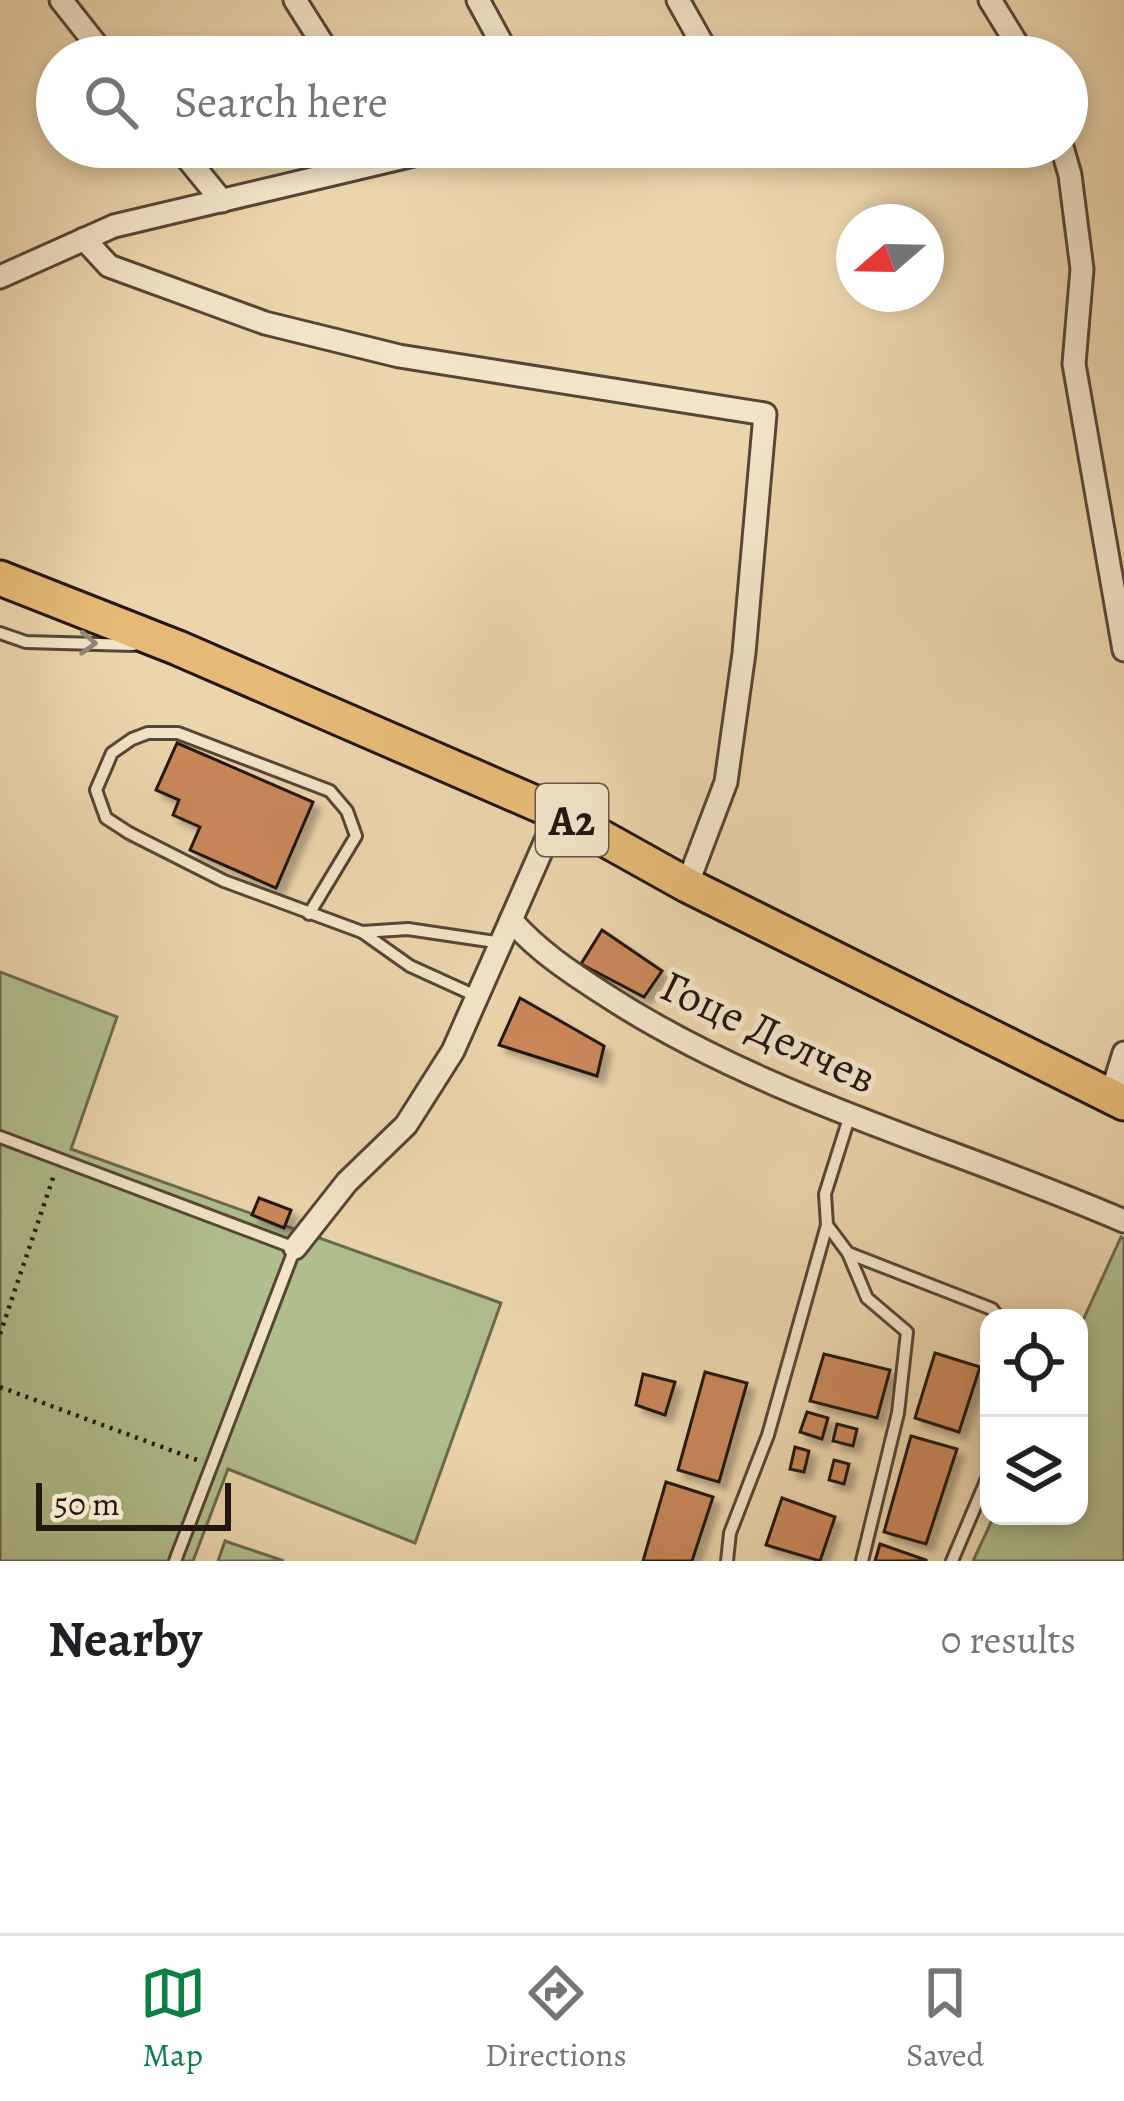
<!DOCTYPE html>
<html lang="en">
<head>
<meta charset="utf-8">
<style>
	:root { --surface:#fff; --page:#f6f6f6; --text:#202124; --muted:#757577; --line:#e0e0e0; --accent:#0b8043 }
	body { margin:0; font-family:Alegreya,serif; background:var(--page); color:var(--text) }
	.controls { position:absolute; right:36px; bottom:36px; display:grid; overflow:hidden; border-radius:24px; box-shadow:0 6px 18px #0003 }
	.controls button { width:108px; height:108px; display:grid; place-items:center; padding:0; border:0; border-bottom:3px solid var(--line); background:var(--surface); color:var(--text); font:60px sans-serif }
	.compass { position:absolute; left:836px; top:204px; width:108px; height:108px; border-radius:50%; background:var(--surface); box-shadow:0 6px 18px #0003; rotate:250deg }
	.scale { position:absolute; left:36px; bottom:30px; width:195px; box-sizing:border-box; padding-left:12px; border:6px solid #241610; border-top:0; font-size:33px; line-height:42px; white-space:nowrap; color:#241610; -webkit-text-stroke:9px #f2e4c9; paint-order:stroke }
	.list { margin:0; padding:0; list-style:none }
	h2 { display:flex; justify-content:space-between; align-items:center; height:156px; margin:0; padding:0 48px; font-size:51px }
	h2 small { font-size:39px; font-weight:400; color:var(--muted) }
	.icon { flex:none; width:66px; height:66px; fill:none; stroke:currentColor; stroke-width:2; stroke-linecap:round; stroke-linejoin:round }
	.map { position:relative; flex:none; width:1124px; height:1561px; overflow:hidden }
	.search { position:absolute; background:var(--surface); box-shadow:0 6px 18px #0003; left:36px; right:36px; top:36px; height:132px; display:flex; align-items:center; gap:30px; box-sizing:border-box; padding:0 42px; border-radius:66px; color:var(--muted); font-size:45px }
	.sheet { height:372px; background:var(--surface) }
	nav { display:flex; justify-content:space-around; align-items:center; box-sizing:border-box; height:168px; border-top:3px solid var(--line); background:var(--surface); font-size:33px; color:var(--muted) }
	nav a { display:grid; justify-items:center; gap:6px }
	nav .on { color:var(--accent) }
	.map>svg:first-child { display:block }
	.green { fill:#b1be8e; stroke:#6a6a4f; stroke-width:3 }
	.building { fill:#ca875a; stroke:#241610; stroke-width:3; filter:url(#shadow) }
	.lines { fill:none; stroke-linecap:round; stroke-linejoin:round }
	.service-casing { stroke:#564637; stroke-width:16 }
	.minor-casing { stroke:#564637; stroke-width:27 }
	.primary-casing { stroke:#241610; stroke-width:39 }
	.path { stroke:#241610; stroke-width:4.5; stroke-dasharray:3 6; stroke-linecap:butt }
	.service { stroke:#f2e4c9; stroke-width:10 }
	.minor { stroke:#f2e4c9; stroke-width:21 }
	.primary { stroke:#e6ba76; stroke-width:33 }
	.oneway { stroke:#958776 }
	.labels { text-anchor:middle; stroke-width:10; stroke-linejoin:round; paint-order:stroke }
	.shield { fill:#f2e4c9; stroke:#625448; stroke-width:3 }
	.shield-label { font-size:42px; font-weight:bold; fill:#241610 }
	.street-label { font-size:45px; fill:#241610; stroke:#f2e4c9 }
</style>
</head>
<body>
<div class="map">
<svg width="1124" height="1561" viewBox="0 0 1124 1561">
	<defs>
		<filter id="shadow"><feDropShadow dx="7" dy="7" stdDeviation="3" flood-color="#0004"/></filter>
	</defs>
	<rect width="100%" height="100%" fill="#ebd5ac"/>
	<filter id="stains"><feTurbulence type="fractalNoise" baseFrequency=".00167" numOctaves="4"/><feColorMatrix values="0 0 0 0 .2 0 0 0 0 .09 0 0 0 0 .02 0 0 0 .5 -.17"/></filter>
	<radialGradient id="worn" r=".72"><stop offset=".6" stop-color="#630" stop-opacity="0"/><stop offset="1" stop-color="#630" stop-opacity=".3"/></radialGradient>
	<g class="green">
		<polygon points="0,972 117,1017 71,1149 501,1303 415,1543 228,1469 193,1561 0,1561"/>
		<polygon points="1121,1237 1124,1239 1124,1561 973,1561 994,1516 1079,1516 1079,1329"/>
		<polygon points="225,1541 284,1561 218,1561"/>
	</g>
	<g class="building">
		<polygon points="177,743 313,802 276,888 190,850 200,827 173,815 179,800 156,790"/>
		<polygon points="602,930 662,971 644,997 581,964"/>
		<polygon points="520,998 604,1046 597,1076 499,1045"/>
		<polygon points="259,1198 291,1210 284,1228 252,1215"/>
		<polygon points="935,1353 980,1367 959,1432 915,1418"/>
		<polygon points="824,1354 890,1370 877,1418 810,1401"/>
		<polygon points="705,1372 747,1383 719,1482 678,1470"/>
		<polygon points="643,1374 675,1382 665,1415 636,1405"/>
		<polygon points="807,1412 828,1418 822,1439 800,1432"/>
		<polygon points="837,1424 857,1429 853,1446 833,1441"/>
		<polygon points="911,1436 957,1449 926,1544 884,1532"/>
		<polygon points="795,1447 809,1451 804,1472 790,1469"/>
		<polygon points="834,1460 849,1464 844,1484 829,1480"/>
		<polygon points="666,1482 713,1497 692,1561 643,1561"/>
		<polygon points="782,1498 835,1517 820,1561 766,1545"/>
		<polygon points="880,1544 926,1560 926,1561 875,1561"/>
	</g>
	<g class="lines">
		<g class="service-casing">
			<g id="service">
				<polyline points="0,633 26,642 133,645"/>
				<polyline points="309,914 356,836 347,811 330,791 178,733 148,733 132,739 112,753 96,790 106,818 129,833 224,881 362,932 410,966 476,996"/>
				<polyline points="362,932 408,929 502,943"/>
				<polyline points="850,1115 825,1194 827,1225 848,1253 992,1309 999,1318"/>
				<polyline points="0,1137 295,1248 175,1561"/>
				<polyline points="848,1253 867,1298 907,1332 898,1413 862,1561"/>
				<polyline points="727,1561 730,1533 768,1435 827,1225"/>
				<polyline points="952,1561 989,1474"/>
			</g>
		</g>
		<g class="minor-casing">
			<g id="minor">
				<polyline points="61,0 106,57"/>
				<polyline points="295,0 331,57"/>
				<polyline points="478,0 509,57"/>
				<polyline points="678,0 710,57"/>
				<polyline points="990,0 1025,57"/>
				<polyline points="178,147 222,201"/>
				<polyline points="1062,147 1070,175 1082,269 1074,364 1124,650"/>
				<polyline points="84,239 109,266 265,323 399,356 765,414 744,653 726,782 687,885"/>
				<polyline points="0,277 114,226 447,147"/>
				<path d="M558,813L511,920C538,951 570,972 604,994C763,1098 951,1146 1124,1221"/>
				<polyline points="1111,1095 1124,1053"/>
				<polyline points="295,1248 347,1182 406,1125 453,1051 511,920"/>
			</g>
		</g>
		<g class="primary-casing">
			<polyline id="primary" points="0,578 178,648 558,813 687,885 1124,1103"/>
		</g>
		<g class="path">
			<polyline points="0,1334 54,1175"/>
			<polyline points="0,1387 197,1460"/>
		</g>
		<use href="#service" class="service"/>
		<use href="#minor" class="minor"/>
		<use href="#primary" class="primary"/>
	</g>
	<defs><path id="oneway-chevron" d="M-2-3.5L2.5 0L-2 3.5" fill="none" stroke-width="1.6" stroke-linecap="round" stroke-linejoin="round" transform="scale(3)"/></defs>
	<use class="oneway" href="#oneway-chevron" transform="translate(88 643) rotate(2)"/>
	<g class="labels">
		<rect class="shield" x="536" y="784" width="72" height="72" rx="9"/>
		<g class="shield-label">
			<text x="572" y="835">A2</text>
		</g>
		<g class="street-label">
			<text transform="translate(769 1031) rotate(25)" y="16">Гоце Делчев</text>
		</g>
	</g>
	<rect width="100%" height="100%" filter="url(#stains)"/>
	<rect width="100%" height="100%" fill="url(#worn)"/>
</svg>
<div class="controls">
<button><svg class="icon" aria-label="locate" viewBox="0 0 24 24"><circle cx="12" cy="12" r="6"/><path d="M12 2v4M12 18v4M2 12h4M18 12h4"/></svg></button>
<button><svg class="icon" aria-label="layers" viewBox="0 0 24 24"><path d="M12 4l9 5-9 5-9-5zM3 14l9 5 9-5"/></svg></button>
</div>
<svg class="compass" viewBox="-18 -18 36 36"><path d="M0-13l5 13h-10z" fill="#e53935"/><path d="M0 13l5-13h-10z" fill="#757577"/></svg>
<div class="scale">50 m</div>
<div class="search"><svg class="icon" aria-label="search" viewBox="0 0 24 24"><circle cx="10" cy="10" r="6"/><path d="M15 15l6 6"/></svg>Search here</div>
</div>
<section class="sheet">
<h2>Nearby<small>0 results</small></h2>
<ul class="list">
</ul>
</section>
<nav>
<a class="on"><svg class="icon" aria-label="map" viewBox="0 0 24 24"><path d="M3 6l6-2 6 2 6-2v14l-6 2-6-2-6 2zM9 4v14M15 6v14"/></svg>Map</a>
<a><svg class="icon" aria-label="directions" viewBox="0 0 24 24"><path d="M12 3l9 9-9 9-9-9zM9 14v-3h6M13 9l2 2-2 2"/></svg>Directions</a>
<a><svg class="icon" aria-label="saved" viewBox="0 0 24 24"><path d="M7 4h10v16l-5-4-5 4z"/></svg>Saved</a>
</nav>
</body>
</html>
